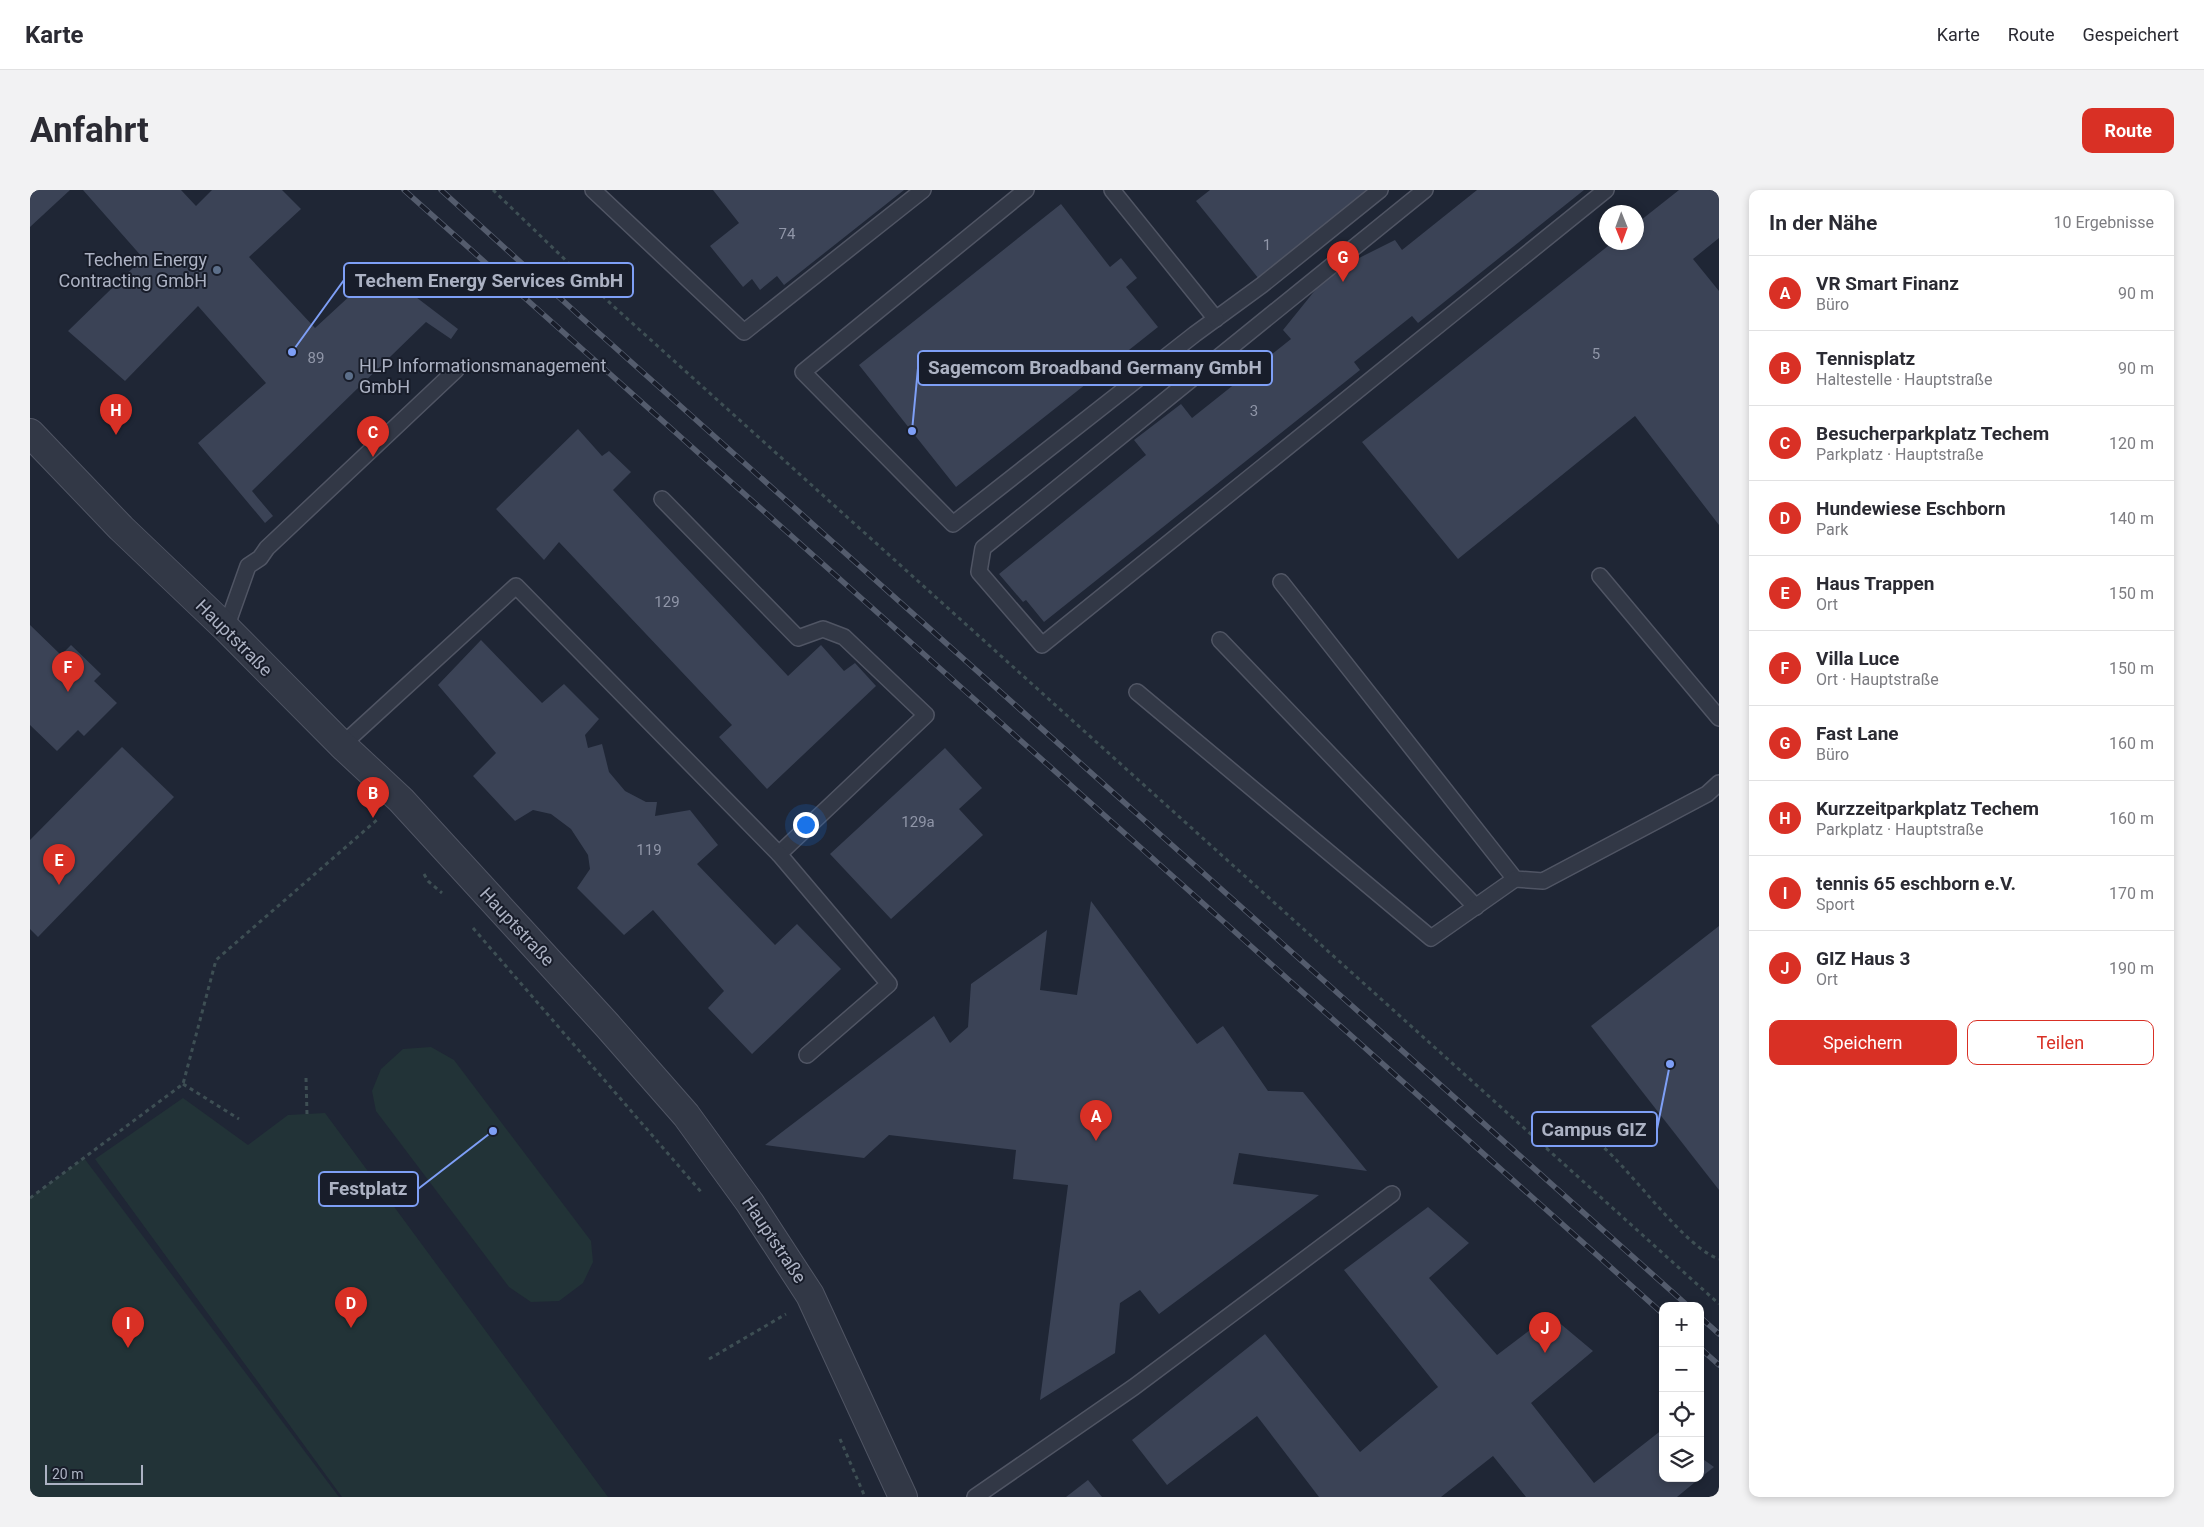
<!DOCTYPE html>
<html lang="de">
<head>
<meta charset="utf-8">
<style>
	:root { --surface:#fff; --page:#f2f2f3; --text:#2b2b33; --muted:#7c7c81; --line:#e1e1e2; --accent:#d93025 }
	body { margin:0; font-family:Roboto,sans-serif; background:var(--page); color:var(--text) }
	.controls { position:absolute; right:15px; bottom:15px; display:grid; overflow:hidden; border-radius:10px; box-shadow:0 2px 8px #0003 }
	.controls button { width:45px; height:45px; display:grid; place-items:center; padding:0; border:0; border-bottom:1px solid var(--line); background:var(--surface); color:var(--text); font:25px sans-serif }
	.compass { position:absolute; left:1569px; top:15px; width:45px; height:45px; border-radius:50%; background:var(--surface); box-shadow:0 2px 8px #0003; rotate:179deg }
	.scale { position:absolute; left:15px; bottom:12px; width:98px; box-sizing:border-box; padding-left:5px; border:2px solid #acb2c3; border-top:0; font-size:14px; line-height:18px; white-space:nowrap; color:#acb2c3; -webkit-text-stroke:4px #181d2a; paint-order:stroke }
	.you { position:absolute; left:775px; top:634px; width:18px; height:18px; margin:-12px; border:4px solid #fff; border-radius:50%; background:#1a73e8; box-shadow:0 0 0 8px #1a73e833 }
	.badge { display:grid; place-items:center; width:32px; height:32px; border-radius:50%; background:var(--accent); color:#fff; font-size:16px; font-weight:700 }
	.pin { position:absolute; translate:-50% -41px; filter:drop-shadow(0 1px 2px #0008) }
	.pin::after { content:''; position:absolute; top:26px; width:18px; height:15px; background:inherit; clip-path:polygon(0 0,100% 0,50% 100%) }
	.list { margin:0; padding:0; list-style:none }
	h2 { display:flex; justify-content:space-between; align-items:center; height:65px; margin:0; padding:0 20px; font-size:21px }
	h2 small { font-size:16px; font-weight:400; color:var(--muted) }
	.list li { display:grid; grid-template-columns:32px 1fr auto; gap:15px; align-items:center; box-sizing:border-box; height:75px; padding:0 20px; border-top:1px solid var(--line) }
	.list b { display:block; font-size:19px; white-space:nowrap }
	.list p { margin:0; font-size:16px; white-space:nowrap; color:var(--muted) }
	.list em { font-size:16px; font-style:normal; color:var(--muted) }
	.actions { display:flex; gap:10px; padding:15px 20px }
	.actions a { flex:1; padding:11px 0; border:1px solid var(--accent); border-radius:10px; text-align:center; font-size:18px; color:var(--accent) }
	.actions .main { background:var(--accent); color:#fff }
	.icon { flex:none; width:28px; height:28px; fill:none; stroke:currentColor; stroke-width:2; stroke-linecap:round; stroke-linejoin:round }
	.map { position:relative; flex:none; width:1689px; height:1307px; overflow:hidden; border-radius:10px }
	header { display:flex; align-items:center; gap:30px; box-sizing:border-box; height:70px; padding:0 25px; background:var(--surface); border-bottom:1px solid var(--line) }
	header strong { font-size:24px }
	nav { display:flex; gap:28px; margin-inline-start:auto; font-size:18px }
	.intro { display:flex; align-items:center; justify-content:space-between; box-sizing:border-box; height:120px; padding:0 30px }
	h1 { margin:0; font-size:35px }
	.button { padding:12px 22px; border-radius:10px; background:var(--accent); color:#fff; font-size:18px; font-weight:700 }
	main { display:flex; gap:30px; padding:0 30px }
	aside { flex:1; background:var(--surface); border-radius:10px; box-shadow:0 2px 8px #0003 }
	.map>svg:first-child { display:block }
	.green { fill:#223337 }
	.building { fill:#3b4356 }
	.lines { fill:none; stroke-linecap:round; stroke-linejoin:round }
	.service-casing { stroke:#505564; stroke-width:18 }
	.tertiary-casing { stroke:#505564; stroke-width:30 }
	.path { stroke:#3e4f54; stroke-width:3; stroke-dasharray:4 4; stroke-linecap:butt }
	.service { stroke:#323846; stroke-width:15 }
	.tertiary { stroke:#323846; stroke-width:28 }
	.rail-casing { stroke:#545c6d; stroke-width:5.5 }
	.rail { stroke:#181d2a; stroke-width:4; stroke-dasharray:11; stroke-linecap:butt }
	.service-dot { fill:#5c6f8a; stroke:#181d2a; stroke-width:2 }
	.labels { text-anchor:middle; stroke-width:4; stroke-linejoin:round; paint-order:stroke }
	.number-label { font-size:15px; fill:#9096a8 }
	.poi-label { font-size:18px; fill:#acb2c3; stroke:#181d2a; text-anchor:end }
	.street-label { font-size:18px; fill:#acb2c3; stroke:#181d2a }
	.leader { fill:none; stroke:#7e9ff6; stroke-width:2 }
	.callout-dot { fill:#7e9ff6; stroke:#181d2a; stroke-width:2 }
	.callout { fill:#181d2a; stroke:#7e9ff6; stroke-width:2 }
	.callout-label { font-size:19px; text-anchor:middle; font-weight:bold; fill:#acb2c3 }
</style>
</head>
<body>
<header>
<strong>Karte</strong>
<nav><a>Karte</a><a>Route</a><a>Gespeichert</a></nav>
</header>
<div class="intro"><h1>Anfahrt</h1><a class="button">Route</a></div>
<main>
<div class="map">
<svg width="1689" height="1307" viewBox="0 0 1689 1307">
	<rect width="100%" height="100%" fill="#1f2635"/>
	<g class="green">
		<polygon points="401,857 424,870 561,1051 563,1072 553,1093 529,1111 501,1112 479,1097 346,921 342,901 351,879 373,859"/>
		<polygon points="153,908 218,955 258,925 295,923 578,1307 312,1307 65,969"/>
		<polygon points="54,968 309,1307 0,1307 0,1008"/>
	</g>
	<g class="building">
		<polygon points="0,0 40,0 0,37"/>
		<polygon points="53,0 151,0 166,16 182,0 252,0 271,19 219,67 285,138 349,79 428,139 421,149 396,132 222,301 243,326 235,333 168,253 236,193 168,116 95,191 38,141 113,68"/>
		<polygon points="683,0 874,0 754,95 747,86 730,100 722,89 713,97 680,56 709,33"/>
		<polygon points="1180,0 1339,0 1229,89 1166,11"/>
		<polygon points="1447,0 1554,0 1388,133 1382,126 1324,172 1330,180 1014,432 996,410 993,412 969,384 1116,265 1104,250 1151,214 1162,228 1261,149 1253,140 1299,83 1365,50 1372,60"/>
		<polygon points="1649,0 1689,0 1689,48 1663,69 1689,101 1689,335 1605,226 1428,369 1332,252 1583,52 1606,52 1606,34"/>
		<polygon points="1031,14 1080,77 1091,68 1107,88 1096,97 1128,137 926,297 829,175"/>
		<polygon points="548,239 572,266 579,261 601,282 583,300 758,486 791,455 814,481 825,473 846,496 737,599 689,547 702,535 529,352 514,370 466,319"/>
		<polygon points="0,435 31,465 41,455 71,484 64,491 87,513 54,546 48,540 27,561 0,535"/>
		<polygon points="451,450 512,513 534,494 569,529 555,545 558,558 572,554 579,582 595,601 616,612 627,612 625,626 660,620 688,655 667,674 745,755 767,734 811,779 722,864 678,818 694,801 623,720 594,745 547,698 560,679 558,665 541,639 521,624 503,620 485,631 443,586 466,563 408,495"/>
		<polygon points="92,557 144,607 8,747 0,739 0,650"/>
		<polygon points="915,558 952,598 929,619 953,645 861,729 800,664"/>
		<polygon points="1061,711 1167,854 1193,836 1238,901 1273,902 1337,981 1209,963 1203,994 1289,1005 1129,1124 1110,1100 1090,1113 1085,1163 1010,1210 1038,995 983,989 986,960 859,945 834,968 735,955 904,826 920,853 938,837 941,794 1017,740 1010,800 1047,805"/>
		<polygon points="1689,736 1689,1000 1561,836"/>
		<polygon points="1398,1017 1439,1053 1399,1088 1467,1165 1520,1125 1563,1161 1501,1213 1564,1293 1633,1239 1633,1288 1670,1288 1647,1307 1496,1307 1463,1266 1411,1307 1289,1307 1227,1226 1137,1295 1102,1250 1235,1144 1330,1262 1408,1197 1314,1080"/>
		<polygon points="1670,1267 1684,1277 1670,1288"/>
		<polygon points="1058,1290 1072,1307 1036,1307"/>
	</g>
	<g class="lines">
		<g class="service-casing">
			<g id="service">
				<polyline points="563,0 714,142 893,0"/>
				<polyline points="996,0 773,182 923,334 1165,144 1232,95 1350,0"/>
				<polyline points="1082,0 1186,129"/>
				<polyline points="1395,0 953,358 949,382 1012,455 1576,0"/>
				<polyline points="1570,386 1689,528"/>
				<polyline points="1251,392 1485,689 1513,691 1677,604 1689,593"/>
				<polyline points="196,438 218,376 230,368 237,358 426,180"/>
				<polyline points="1190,450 1446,717"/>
				<polyline points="1107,502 1401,748 1485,689"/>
				<polyline points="312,555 486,396 749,664 896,525 814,447 793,439 768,448 632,309"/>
				<polyline points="749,664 859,794 777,865"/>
				<polyline points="945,1307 1104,1197 1362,1004"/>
			</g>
		</g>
		<g class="tertiary-casing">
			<polyline id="tertiary" points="0,243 91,338 196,438 312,555 371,610 577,835 656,925 720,1013 780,1105 873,1307"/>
		</g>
		<g class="path">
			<polyline points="463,0 581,114 1689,1114"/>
			<polyline points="394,684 398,691 412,703"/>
			<polyline points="443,738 672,1003"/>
			<polyline points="276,888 277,924"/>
			<polyline points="153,894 209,929"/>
			<path d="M1516,958C1523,949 1530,938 1543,939C1577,940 1645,1054 1689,1069"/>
			<polyline points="0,1008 153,894 186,770 348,629"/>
			<polyline points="679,1169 756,1124"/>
			<polyline points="810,1249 835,1307"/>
		</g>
		<use href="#service" class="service"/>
		<use href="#tertiary" class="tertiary"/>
		<g class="rail-casing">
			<g id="rail">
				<polyline points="374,0 1633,1124"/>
				<polyline points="411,0 552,128 1658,1116"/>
				<polyline points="1670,1127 1689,1144"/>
				<polyline points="1670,1158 1689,1175"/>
			</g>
		</g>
		<use href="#rail" class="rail"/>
	</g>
	<g class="service-dot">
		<circle cx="187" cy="80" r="5"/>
		<circle cx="319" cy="186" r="5"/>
	</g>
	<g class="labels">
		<g class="number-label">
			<text x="757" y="49">74</text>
			<text x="1237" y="60">1</text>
			<text x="1566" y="169">5</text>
			<text x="286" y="173">89</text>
			<text x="1224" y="226">3</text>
			<text x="637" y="417">129</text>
			<text x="888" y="637">129a</text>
			<text x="619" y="665">119</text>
		</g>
		<g class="poi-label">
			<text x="177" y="76">Techem Energy<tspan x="177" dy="21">Contracting GmbH</tspan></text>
			<text x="329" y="182" text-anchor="start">HLP Informationsmanagement<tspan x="329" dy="21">GmbH</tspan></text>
		</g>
		<g class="street-label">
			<text transform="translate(204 448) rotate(45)" y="6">Hauptstraße</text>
			<text transform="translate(487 737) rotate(47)" y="6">Hauptstraße</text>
			<text transform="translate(744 1050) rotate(56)" y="6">Hauptstraße</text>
		</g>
	</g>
	<path class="leader" d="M262 162L314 90M882 241L888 178M1640 874L1627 939M463 941L388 999"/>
	<g class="callout-dot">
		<circle cx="262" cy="162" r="5"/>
		<circle cx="882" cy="241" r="5"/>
		<circle cx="1640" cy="874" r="5"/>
		<circle cx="463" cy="941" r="5"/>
	</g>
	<g class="callout">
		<rect x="314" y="73" width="289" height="34" rx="5"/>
		<rect x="888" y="161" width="354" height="34" rx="5"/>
		<rect x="1502" y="922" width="125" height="34" rx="5"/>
		<rect x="289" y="982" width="99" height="34" rx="5"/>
	</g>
	<g class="callout-label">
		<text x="459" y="97">Techem Energy Services GmbH</text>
		<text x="1065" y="184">Sagemcom Broadband Germany GmbH</text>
		<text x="1564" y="946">Campus GIZ</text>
		<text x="338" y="1005">Festplatz</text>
	</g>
</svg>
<div class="controls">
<button>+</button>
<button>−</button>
<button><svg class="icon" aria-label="locate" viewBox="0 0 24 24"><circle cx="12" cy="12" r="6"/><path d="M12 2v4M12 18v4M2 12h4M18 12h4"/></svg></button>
<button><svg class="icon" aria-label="layers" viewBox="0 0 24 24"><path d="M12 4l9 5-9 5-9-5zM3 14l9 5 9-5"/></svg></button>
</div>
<svg class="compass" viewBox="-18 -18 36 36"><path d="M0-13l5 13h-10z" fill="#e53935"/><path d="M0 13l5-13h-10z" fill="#7c7c81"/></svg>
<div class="scale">20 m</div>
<div class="you"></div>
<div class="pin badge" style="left:1066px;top:951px">A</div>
<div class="pin badge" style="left:343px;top:628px">B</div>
<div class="pin badge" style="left:343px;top:267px">C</div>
<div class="pin badge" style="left:321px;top:1138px">D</div>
<div class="pin badge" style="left:29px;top:695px">E</div>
<div class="pin badge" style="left:38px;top:502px">F</div>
<div class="pin badge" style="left:1313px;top:92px">G</div>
<div class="pin badge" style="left:86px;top:245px">H</div>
<div class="pin badge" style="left:98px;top:1158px">I</div>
<div class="pin badge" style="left:1515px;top:1163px">J</div>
</div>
<aside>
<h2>In der Nähe<small>10 Ergebnisse</small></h2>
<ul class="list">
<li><span class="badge">A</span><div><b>VR Smart Finanz</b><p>Büro</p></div><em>90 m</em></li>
<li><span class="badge">B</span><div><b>Tennisplatz</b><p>Haltestelle · Hauptstraße</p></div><em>90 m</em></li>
<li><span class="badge">C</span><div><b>Besucherparkplatz Techem</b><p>Parkplatz · Hauptstraße</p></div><em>120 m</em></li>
<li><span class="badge">D</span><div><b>Hundewiese Eschborn</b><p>Park</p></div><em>140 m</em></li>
<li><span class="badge">E</span><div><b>Haus Trappen</b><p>Ort</p></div><em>150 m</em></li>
<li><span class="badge">F</span><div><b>Villa Luce</b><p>Ort · Hauptstraße</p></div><em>150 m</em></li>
<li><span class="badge">G</span><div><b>Fast Lane</b><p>Büro</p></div><em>160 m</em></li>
<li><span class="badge">H</span><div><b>Kurzzeitparkplatz Techem</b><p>Parkplatz · Hauptstraße</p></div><em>160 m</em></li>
<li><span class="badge">I</span><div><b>tennis 65 eschborn e.V.</b><p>Sport</p></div><em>170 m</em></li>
<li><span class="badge">J</span><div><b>GIZ Haus 3</b><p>Ort</p></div><em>190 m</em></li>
</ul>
<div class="actions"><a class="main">Speichern</a><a>Teilen</a></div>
</aside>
</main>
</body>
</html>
